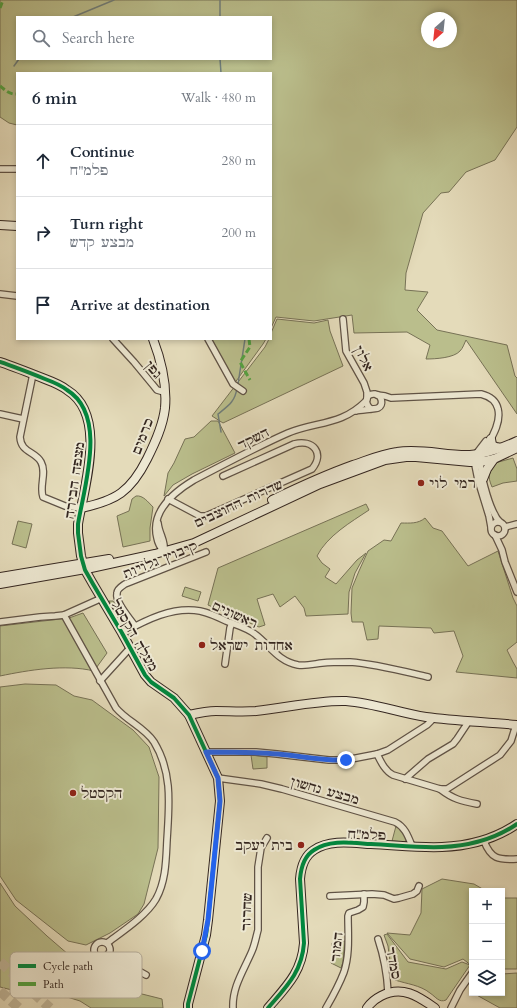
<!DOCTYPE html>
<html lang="en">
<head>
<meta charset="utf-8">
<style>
	:root { --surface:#fff; --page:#f2f2f3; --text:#1f2937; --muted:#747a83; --line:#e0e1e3 }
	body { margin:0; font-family:Cardo,"Frank Ruhl Libre",serif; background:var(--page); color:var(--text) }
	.controls { position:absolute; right:12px; bottom:12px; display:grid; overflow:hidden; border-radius:0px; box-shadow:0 2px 6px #0003 }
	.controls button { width:36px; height:36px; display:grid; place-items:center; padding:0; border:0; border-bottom:1px solid var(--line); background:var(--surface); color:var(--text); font:20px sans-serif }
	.compass { position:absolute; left:421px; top:12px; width:36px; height:36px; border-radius:50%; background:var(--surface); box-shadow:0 2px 6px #0003; rotate:207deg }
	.stop { position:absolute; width:12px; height:12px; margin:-9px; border:3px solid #2563eb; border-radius:50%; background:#fff }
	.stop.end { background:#2563eb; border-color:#fff; box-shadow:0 1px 4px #0008 }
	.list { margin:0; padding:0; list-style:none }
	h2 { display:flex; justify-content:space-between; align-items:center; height:52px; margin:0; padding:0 16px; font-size:17px }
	h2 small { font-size:13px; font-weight:400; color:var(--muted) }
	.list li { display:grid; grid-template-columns:26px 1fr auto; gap:12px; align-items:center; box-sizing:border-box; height:72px; padding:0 16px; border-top:1px solid var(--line) }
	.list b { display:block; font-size:15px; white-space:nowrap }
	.list p { margin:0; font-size:13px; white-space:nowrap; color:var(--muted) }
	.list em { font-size:13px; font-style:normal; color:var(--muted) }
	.icon { flex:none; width:22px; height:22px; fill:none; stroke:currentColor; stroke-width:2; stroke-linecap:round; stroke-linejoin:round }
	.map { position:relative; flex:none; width:517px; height:1008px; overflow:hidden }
	.search { position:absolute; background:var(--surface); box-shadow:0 2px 6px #0003; left:16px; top:16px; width:256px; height:44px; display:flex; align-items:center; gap:10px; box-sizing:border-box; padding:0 14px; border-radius:0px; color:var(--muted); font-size:15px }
	.panel { position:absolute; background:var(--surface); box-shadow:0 2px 6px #0003; left:16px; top:72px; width:256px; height:268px; border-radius:0px }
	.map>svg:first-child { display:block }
	.green { fill:#babe8c; stroke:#777256; fill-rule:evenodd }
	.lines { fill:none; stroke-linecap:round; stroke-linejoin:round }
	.stream { stroke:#707e7b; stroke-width:1.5 }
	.highway-tunnel { stroke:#c1b79b; stroke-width:10; stroke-dasharray:10 5; stroke-linecap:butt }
	.street-casing { stroke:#605346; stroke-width:8 }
	.secondary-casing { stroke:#342620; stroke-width:10 }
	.street { stroke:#ede8d2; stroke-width:5.5 }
	.secondary { stroke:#ede8d2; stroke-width:8 }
	.quiet { stroke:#53a341; stroke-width:3; stroke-dasharray:6 3; stroke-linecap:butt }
	.cycleway-casing { stroke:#ede8d2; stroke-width:6 }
	.cycleway { stroke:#00873e; stroke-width:4 }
	.route { stroke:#2563eb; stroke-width:5 }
	.poi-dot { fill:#8f2418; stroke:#ede8d2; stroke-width:1.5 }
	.labels { text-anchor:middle; stroke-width:4; stroke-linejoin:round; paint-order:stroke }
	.street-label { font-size:13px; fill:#342620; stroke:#ede8d2 }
	.poi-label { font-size:13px; fill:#342620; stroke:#ede8d2; text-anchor:start }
	.key { fill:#ede8d2; stroke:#b6ae9d; stroke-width:1 }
	.key-label { font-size:11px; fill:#342620 }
</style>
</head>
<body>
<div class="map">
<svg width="517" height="1008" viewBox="0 0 517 1008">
	<rect width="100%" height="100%" fill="#e4dbba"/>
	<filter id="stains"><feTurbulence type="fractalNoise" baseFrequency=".005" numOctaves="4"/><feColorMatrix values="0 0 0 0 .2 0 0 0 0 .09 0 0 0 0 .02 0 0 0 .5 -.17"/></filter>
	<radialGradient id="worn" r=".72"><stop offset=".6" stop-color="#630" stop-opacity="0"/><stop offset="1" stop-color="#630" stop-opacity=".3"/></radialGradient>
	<g class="green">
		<path d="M0,0H517V127L495,160L466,172L449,192L441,193L423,213L406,273L405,290L428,292L417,310L437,330L507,345L515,376L517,378V414L466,340C464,344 463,348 460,351C454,358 435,359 426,359L430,345L407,332L354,333L352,315L314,321L276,317L271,328V73H17V125L9,123L0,117ZM17,17H271V59H17ZM427,18H451V42H427Z"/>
		<polygon points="277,319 314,323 328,320 330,331 343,366 223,423 212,416 265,347 269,339 271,339 271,333"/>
		<polygon points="208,339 266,339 263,344 234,384"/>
		<polygon points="211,421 218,421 235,453 192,474 173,485 164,496 168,473 174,463 185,439 194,437"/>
		<path d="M513,458L517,469V481L503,483L492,487C487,475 489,474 495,463Z"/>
		<path d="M136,496C143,495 148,502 153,507L150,528V541L123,547L117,516L129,511L132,499Z"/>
		<path d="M366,504L369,510C351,522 327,536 317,556L322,563L330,569L325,577L336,584L357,560L366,553L355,573L349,592L348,614L306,616L304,608L295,596L280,607L273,594L257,599L265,625L259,627L208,605L218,568Z"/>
		<path d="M425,518L433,528L442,531L468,566L498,551L513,598L517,606V642L507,650L513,662L517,669V678L456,672L463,656L454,631L434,633L431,628L379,626L378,639L367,640L363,622H352L351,613L352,588L359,571L368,551L384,540L391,541L401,523C410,523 418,524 425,518Z"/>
		<polygon points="18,521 32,524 26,548 12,544"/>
		<polygon points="185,587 201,592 198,601 182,596"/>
		<path d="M109,601H113L128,622C126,624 124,625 121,624Z"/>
		<path d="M83,613L107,653L94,671C65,664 29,670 0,676V626L69,618Z"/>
		<polygon points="25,684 56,685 74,696 92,700 133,730 149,747 159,777 158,848 144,904 138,914 110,933 86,945 68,941 16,900 0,876 0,687"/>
		<polygon points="251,755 267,757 267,768 253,769"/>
		<path d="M396,826C402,830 406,835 406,842L392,841Z"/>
		<polygon points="442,879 474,884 486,891 472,891 472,966 463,959 444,967 410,959 387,933 410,935 421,913 422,889"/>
		<polygon points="0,883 15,906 47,936 69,955 85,961 104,975 120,981 131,980 130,991 162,999 163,1008 91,1008 80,1001 29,985 24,993 0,987"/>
		<rect x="502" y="898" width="15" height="71"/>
		<path d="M387,934L408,962L446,969L462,962L470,965L446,1000C439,1003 436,997 430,993C420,985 407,984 395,980L392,977L388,946L384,935Z"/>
		<polygon points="345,941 343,962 341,968 331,963 333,956 332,943"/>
		<polygon points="517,973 517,1008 500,1008 473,993 502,993 502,974"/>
	</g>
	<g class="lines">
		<g class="stream">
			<polyline points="73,17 114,0"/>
			<polyline points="220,17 220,0"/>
			<polyline points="220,59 221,73"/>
			<polyline points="14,66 19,59"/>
			<polyline points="238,384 245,339"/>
			<path d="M221,432L218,414C228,406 235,402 237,388"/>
		</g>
		<g class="highway-tunnel">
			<polyline points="0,962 50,1008"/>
			<polyline points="0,991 19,1008"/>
		</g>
		<g class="street-casing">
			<g id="street">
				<polyline points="0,169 17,169"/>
				<polyline points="0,294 17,296"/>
				<polyline points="343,319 346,351 364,383 367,392 367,399"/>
				<polyline points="113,339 134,362 153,385 157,390 164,392"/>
				<polyline points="208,339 233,384 243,391"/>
				<path d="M33,374L20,437C21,453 35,451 41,462C47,473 39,486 43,497L65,506L81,508"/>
				<path d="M377,395L385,396L391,398L481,394C489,396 496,400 498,409C501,421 494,434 488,444C486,449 482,453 481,458C478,469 489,505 495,515C496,518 498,520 500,522"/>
				<path d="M356,411C360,410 376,409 378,408C384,405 382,395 375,394C365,393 364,404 371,409"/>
				<polyline points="0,414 23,419"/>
				<polyline points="486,441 476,454 474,460 478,480 489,516 491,527"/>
				<path d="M168,499L200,516H206L312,469C325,453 313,439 294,444L223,476"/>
				<circle cx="498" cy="529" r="7"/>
				<path d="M158,523C159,534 166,541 164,552"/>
				<polyline points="505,527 517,524"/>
				<polyline points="495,535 502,550 505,562 517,592"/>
				<path d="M164,552C160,547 158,544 157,538C150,511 174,492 194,480C225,464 256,447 288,433C317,421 341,426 366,401"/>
				<path d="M64,615L116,708C127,721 145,728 154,742C173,773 169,806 167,840C166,860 166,881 156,899C146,916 123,931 107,943"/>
				<polyline points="0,622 40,617 55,616 64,615 102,598"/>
				<path d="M135,626C130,618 115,603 117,593C117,589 122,586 125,584L206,552"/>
				<path d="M122,633C146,620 173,606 200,611C209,613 218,617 226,621C236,625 248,628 256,635C270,646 278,661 298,665C306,666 314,664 322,663C331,662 340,662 350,662C376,664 402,671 428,677"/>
				<polyline points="225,664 230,628 232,623"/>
				<polyline points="100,681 130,648"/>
				<polyline points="207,752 256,752 277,754 329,760 346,760 377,754 388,750 427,725 434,718"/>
				<path d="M377,754C381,762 385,771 393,775L440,789H447L500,755L511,741L516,725"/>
				<path d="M218,778L261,784L282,789L395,822C405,827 408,836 412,846"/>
				<polyline points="405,779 428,759 453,744 457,739 469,721"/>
				<path d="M440,789C453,799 461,801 477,804"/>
				<path d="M484,841C491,859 498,860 517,859"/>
				<polyline points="330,896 372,894 384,895 394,899 399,898 413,894 417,891 419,886"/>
				<path d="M378,939C384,957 387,973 388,992"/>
				<circle cx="102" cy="950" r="8"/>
				<polyline points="108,954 146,975"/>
				<path d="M233,1008C232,987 244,970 252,951C255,944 256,937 258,930V867L261,848L267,838"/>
				<path d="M326,1008C333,996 339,985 344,972C350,954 348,934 348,916L349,913L358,910L363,907L364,902V894"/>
				<polyline points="451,1008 460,990 472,973"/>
			</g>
		</g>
		<g class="secondary-casing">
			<g id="secondary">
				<polyline points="0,225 17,226"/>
				<path d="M0,362C15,367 30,373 45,379C53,382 61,385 67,390C108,415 84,487 78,524V533L81,556L85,570L93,584L122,633L145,675L151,682L174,698L189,715L218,778L220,801L208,920L206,935L188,1004V1008"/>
				<polyline points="491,439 492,445 496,447 501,448"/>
				<polyline points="483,479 487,469 494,459"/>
				<path d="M272,500C299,487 325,475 353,465C368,460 382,454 397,452C422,448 446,456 470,455C487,454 502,448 517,441"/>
				<path d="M81,508C95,505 110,501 121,493C132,485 141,471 147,459C155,443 163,426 165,408C167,385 161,360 153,339"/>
				<polyline points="0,577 109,559"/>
				<polyline points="0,584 91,568 155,554 194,543 320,484 385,460 406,457 416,457 470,462 480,462 494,459 517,448"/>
				<path d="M189,715C198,713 207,711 216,711C229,711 243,712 256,711C286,708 316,700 346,701C374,703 399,713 426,717C456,721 487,722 517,725"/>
				<path d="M268,1008C286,987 302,972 304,943L300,879C301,867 304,856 314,850C330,839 353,843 371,844C395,845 418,848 442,847C469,846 495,839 517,824"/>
				<path d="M367,1008C371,1002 375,999 381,996C402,985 418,996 435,1008"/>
			</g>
		</g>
		<use href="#street" class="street"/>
		<use href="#secondary" class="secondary"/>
		<g class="quiet">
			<polyline points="0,8 3,0"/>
			<path d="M0,86C5,90 10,95 17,94"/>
			<polyline points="249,339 250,347 240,362 250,380"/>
		</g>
		<g class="cycleway-casing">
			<g id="cycleway">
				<path d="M0,362C15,367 30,373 45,379C53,382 61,385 67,390C108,415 84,487 78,524V533L81,556L85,570L93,584L122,633L145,675L151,682L174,698L189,715L218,778L220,801L208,920L206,935L188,1004V1008"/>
				<path d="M268,1008C286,987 302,972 304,943L300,879C301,867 304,856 314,850C330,839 353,843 371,844C395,845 418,848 442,847C469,846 495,839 517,824"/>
			</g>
		</g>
		<use href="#cycleway" class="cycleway"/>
	</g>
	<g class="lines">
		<path class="route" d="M202,951L208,920L220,801L218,778L206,752C230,752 254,752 278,754C301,756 322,761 346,760"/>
	</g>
	<g class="poi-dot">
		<circle cx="421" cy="483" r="4"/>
		<circle cx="202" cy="645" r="4"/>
		<circle cx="73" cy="793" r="4"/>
		<circle cx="301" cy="845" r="4"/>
	</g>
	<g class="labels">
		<g class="street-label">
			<text transform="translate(364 358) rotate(64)" y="5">אלון</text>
			<text transform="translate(154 369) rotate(50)" y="5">גפן</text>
			<text transform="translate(142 436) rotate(-69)" y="5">כרמים</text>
			<text transform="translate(253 438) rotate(-27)" y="5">השקד</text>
			<text transform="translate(74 480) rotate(-82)" y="5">מצפה הבירה</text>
			<text transform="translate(238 503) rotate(-25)" y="5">שדרות החוצבים</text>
			<text transform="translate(160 559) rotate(-22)" y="5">קיבוץ גלויות</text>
			<text transform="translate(235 614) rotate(24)" y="5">ראשונים</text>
			<text transform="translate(135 635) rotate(60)" y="5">מעלה הקסטל</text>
			<text transform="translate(325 790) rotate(16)" y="5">מבצע נחשון</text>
			<text transform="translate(367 834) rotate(2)" y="5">פלמ"ח</text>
			<text transform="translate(246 912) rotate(-88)" y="5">שחרור</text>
			<text transform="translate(336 947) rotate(-84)" y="5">המור</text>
			<text transform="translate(394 963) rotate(79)" y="5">סמדר</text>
		</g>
		<g class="poi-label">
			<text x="429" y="488">רמי לוי</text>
			<text x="210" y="650">אחדות ישראל</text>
			<text x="81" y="798">הקסטל</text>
			<text x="293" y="850" text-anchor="end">בית יעקב</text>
		</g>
	</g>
	<rect x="10" y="952" width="132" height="46" rx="6" class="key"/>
	<rect x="18" y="964" width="18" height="4" fill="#00873e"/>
	<rect x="18" y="982" width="18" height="4" fill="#53a341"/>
	<g class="key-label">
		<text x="43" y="970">Cycle path</text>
		<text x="43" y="988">Path</text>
	</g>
	<rect width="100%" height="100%" filter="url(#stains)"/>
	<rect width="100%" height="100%" fill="url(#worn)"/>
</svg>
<div class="controls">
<button>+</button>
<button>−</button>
<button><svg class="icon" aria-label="layers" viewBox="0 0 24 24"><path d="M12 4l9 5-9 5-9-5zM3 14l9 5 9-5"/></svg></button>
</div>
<svg class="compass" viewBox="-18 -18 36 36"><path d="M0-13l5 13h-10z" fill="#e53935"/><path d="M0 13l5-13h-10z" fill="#747a83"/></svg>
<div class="stop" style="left:202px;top:951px"></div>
<div class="stop end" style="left:346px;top:760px"></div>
<div class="search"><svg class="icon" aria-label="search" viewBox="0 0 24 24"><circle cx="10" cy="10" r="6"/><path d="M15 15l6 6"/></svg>Search here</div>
<section class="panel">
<h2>6 min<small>Walk · 480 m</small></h2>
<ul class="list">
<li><svg class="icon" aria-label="ahead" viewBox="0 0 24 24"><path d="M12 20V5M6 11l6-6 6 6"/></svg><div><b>Continue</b><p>פלמ&quot;ח</p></div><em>280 m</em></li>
<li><svg class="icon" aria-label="right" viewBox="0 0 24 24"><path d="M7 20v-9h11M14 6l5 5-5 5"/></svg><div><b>Turn right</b><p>מבצע קדש</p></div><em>200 m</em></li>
<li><svg class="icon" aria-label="arrive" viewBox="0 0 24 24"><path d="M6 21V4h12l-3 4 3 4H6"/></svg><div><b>Arrive at destination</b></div></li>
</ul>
</section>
</div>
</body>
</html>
